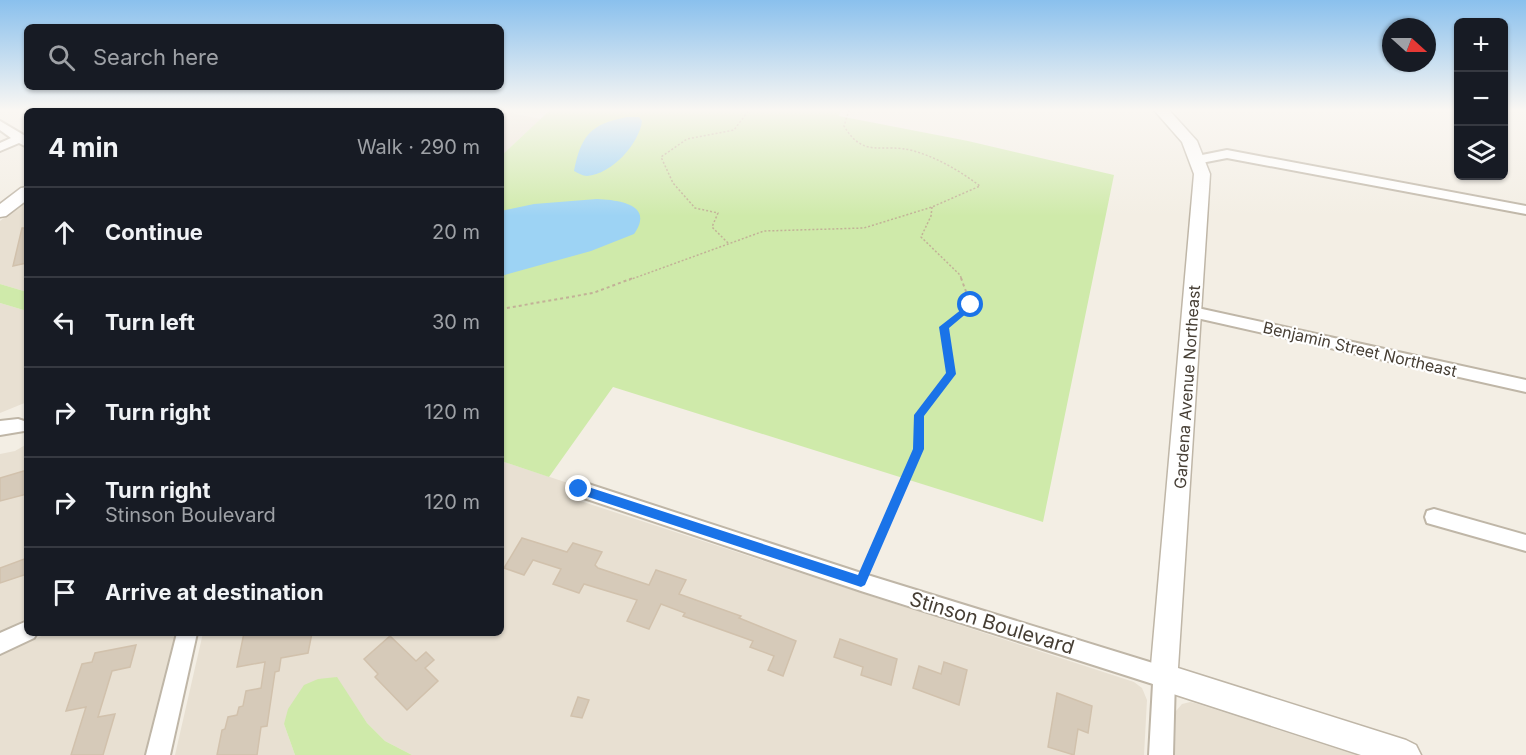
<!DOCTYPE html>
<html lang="en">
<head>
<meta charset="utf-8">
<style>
	:root { --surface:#171b24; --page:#242831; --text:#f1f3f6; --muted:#9ea1a6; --line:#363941 }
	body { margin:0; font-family:Inter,sans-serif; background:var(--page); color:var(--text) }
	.controls { position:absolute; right:18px; top:18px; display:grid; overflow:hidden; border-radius:9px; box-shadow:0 2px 4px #0004 }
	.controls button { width:54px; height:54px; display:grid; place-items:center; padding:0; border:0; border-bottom:2px solid var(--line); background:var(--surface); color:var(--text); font:30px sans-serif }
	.compass { position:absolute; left:1382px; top:18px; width:54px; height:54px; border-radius:50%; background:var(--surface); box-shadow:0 2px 4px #0004; rotate:111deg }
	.stop { position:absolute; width:18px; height:18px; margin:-14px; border:4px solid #1a73e8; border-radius:50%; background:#fff }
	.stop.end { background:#1a73e8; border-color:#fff; box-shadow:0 2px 6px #0008 }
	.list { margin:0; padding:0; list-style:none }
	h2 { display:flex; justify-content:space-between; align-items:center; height:78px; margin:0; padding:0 24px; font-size:26px }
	h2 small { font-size:20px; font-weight:400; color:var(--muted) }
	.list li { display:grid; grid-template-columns:39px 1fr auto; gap:18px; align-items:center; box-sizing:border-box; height:90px; padding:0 24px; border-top:2px solid var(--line) }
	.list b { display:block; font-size:22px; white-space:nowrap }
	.list p { margin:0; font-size:20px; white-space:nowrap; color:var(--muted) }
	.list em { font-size:20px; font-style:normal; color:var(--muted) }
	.icon { flex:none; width:33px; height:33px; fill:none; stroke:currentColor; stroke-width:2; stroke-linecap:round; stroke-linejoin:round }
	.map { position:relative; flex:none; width:1526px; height:755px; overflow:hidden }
	.search { position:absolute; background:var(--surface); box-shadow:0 2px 4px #0004; left:24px; top:24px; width:480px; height:66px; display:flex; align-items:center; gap:15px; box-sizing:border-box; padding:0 21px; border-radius:9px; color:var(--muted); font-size:22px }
	.panel { position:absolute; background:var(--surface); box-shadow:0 2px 4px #0004; left:24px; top:108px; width:480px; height:528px; border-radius:9px }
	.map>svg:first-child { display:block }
	.residential { fill:#e8e0d2 }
	.green { fill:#cfeaaa }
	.water { fill:#9dd3f4 }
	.building { fill:#d6cab9; stroke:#d1c1ac; stroke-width:1.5 }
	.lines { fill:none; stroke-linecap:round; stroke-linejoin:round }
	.minor-casing { stroke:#bfb6a7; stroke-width:4 }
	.tertiary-casing { stroke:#bfb6a7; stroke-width:3 }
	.path-far2 { stroke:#c2b197; stroke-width:1.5; stroke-dasharray:2 2; stroke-linecap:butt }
	.path-far1 { stroke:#c2b197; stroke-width:2; stroke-dasharray:3 3; stroke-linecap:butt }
	.path { stroke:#c2b197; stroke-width:3; stroke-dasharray:4 4; stroke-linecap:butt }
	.minor { fill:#fff; fill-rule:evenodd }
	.tertiary { fill:#fff; fill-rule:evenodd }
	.route { fill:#1a73e8 }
	.labels { text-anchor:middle; stroke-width:4.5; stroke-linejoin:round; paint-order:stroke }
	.street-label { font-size:16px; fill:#463e34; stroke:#fff }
	.near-street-label { font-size:20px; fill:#463e34; stroke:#fff }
</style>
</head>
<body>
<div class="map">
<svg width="1526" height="755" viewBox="0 0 1526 755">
	<rect width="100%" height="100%" fill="#f3eee4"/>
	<g class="residential">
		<polygon points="501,111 541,119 501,156"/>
		<polygon points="27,200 27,292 0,284 0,221"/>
		<polygon points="0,303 27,311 27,402 0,413"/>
		<polygon points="27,444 27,618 0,633 0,454 15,451"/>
		<polygon points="501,461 571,484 568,497 1134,682 1142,688 1147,700 1144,755 412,755 385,741 367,723 336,677 284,724 295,755 175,755 203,633 501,633"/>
		<polygon points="48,633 177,633 146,755 0,755 0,655"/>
		<polygon points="1190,702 1195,703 1356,755 1175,755 1176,711 1182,704"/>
	</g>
	<g class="green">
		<polygon points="550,110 841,110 839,116 968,141 1114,175 1043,522 613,387 549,477 501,461 501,156"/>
		<polygon points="0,284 27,292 27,311 0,303"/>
		<polygon points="337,677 367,723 385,741 412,755 295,755 284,724 288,709 304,685 318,679"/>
	</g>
	<g class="water">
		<path d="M627,117H639L642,121C639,144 612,174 587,176C583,176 578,173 574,171C581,136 590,124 627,117Z"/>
		<path d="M597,199C618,200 655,204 634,234L591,251L501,276V211L534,204Z"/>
	</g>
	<g class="building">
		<polygon points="22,228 27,228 27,263 13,266"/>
		<polygon points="27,470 27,494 0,501 0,478"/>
		<polygon points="522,538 567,552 573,543 602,552 595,565 598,568 649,585 656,570 686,580 679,594 741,616 739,618 796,641 783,676 768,670 774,656 750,647 753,641 683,616 685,613 661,604 649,629 627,621 637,600 584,584 579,593 553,584 561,569 533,560 524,575 504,568"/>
		<polygon points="27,558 27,574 0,583 0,568"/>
		<polygon points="244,633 312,633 308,653 281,658 279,671 275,672 267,726 261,727 257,755 217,755 222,730 225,729 228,717 237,715 239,707 243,706 246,691 261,688 265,662 237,667"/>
		<polygon points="390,636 416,661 426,652 434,660 425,668 438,681 407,710 375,677 378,674 364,659"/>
		<polygon points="840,639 897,659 891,685 861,675 863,667 834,657"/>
		<polygon points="136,645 130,667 112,671 98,717 115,714 103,755 71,755 86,707 66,711 82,664 92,662 95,653"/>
		<polygon points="944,662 967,670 959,705 913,688 919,666 941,674"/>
		<polygon points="1057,693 1092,706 1088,733 1078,729 1074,755 1048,747"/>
		<polygon points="578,697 589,700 582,718 571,716"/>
	</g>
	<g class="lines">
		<g class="minor-casing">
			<g id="minor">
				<polygon points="0,121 27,137 27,147 19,143 0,151 0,143 11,138 0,130"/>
				<polygon points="1227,150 1526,206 1526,214 1227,158 1196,164 1190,160 1192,157"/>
				<polygon points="1193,307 1526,380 1526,392 1188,316 1185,312 1188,308"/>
				<polygon points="18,419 24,421 27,426 24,431 0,435 0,421"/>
				<polygon points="579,481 861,573 1172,669 1175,677 1173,755 1149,755 1153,684 861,591 572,494 570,489 572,484"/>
				<polygon points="1434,509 1526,535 1526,551 1427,523 1425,517 1427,511"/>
				<polygon points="27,621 27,633 37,633 34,638 0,654 0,633"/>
				<polygon points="177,633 197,633 170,755 146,755"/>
			</g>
		</g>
		<g class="tertiary-casing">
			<g id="tertiary">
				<polygon points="136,110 151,110 135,111"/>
				<polygon points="1154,110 1169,110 1197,141 1210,174 1178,668 1406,740 1416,745 1421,755 1361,755 1164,691 1154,687 1150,677 1194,174 1182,142"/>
				<polygon points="27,187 27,200 6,216 0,217 0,204 21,188"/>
			</g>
		</g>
		<g class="path-far2">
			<polyline points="932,207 931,216 921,237 960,275 962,280"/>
			<polyline points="728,243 712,227 718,213 695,208 673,183 661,157 687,139 734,130 749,110"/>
			<path d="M629,280L764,231L864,228L932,207L980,186C960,171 938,158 914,151C883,142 864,160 844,126L849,110"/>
		</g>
		<g class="path-far1">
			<polyline points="501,309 593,293 633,278"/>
			<polyline points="900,491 918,449 919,415 951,374 944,327 971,305 961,278"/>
		</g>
		<polyline class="path" points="867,568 900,490"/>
		<use href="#minor" class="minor"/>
		<use href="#tertiary" class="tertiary"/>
	</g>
	<linearGradient id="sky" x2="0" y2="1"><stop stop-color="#8ac0ed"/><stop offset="0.51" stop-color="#faf7f3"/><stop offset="1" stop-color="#faf7f3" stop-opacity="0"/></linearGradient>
	<rect width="1526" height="216" fill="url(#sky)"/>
	<polygon class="route" points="971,302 974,303 974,307 949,328 956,374 924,416 924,449 865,585 861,587 579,494 573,489 579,484 858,575 913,449 914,415 946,373 939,327"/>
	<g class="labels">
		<g class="street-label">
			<text transform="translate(1360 349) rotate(13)" y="6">Benjamin Street Northeast</text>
			<text transform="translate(1187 387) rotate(-86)" y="6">Gardena Avenue Northeast</text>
		</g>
		<g class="near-street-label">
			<text transform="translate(992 623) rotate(17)" y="7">Stinson Boulevard</text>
		</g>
	</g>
</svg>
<div class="controls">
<button>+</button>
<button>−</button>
<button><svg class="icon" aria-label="layers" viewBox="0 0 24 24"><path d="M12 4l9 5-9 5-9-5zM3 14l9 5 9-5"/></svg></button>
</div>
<svg class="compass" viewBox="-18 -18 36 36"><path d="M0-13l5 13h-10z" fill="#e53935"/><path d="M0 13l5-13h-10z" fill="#9ea1a6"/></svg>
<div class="stop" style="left:971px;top:305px"></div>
<div class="stop end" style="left:579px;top:489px"></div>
<div class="search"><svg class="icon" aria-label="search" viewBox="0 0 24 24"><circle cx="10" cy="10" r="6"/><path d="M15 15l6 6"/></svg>Search here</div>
<section class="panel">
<h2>4 min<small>Walk · 290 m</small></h2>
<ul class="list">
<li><svg class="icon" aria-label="ahead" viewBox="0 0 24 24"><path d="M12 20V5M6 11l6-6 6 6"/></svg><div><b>Continue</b></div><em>20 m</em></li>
<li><svg class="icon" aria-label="left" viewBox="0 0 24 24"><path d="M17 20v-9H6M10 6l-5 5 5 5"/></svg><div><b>Turn left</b></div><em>30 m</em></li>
<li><svg class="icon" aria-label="right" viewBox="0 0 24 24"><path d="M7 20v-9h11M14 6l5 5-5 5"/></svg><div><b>Turn right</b></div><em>120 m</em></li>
<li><svg class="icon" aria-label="right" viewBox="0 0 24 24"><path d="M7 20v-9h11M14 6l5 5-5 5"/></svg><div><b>Turn right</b><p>Stinson Boulevard</p></div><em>120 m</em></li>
<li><svg class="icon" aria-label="arrive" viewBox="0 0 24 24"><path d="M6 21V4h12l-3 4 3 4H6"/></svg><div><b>Arrive at destination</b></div></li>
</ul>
</section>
</div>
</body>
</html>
